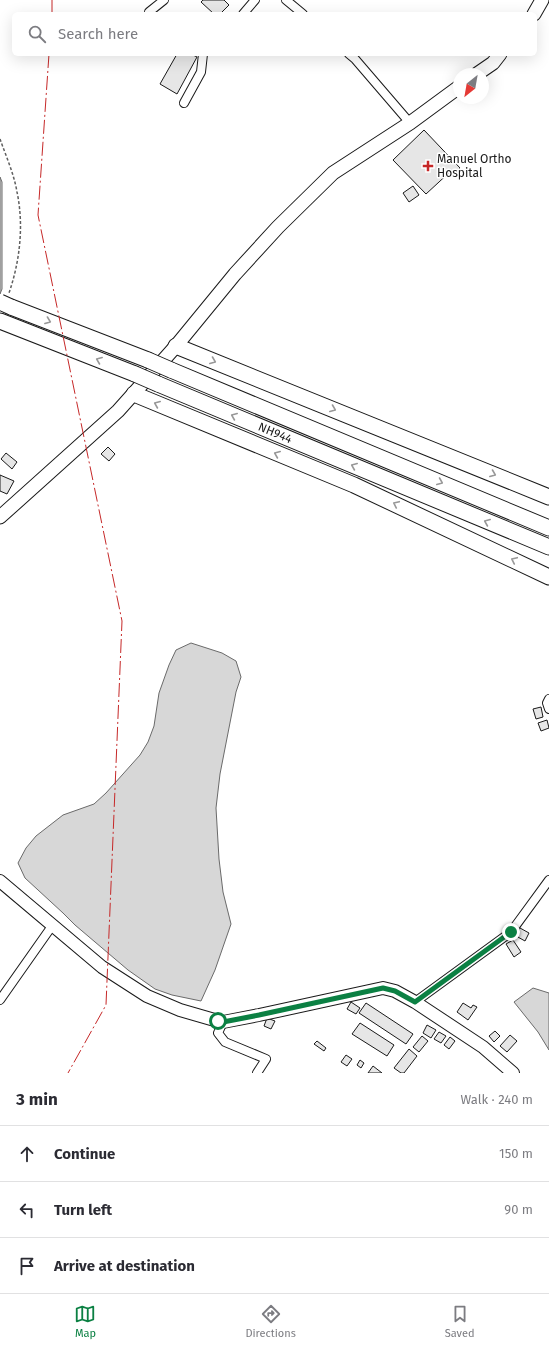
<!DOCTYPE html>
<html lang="en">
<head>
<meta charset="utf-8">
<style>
	:root { --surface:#fff; --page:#f2f2f3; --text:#2b2b33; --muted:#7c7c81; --line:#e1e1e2; --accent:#0b8043 }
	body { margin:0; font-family:"Fira Sans",sans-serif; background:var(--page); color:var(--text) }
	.compass { position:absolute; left:453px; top:68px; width:36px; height:36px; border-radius:50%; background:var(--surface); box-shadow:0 4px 16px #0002; rotate:211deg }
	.stop { position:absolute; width:12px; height:12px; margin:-9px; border:3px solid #0b8043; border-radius:50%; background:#fff }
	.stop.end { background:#0b8043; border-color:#fff; box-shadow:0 1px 4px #0008 }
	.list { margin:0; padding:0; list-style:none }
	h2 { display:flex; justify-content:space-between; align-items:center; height:52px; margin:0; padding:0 16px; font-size:17px }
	h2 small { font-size:13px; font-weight:400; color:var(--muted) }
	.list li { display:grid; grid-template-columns:26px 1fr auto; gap:12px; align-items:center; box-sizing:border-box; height:56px; padding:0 16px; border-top:1px solid var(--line) }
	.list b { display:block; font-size:15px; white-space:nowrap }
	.list em { font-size:13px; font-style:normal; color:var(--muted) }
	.icon { flex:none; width:22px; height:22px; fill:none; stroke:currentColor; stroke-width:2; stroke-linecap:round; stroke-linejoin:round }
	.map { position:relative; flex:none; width:549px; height:1073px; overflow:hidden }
	.search { position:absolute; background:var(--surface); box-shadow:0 4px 16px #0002; left:12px; right:12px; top:12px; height:44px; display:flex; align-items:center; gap:10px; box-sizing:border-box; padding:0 14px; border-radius:6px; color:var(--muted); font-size:15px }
	.sheet { height:220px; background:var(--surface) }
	nav { display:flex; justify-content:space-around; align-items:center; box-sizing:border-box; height:56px; border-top:1px solid var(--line); background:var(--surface); font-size:11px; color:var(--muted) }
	nav a { display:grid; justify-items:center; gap:2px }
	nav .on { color:var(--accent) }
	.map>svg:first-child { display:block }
	.water { fill:#d7d7d7; stroke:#6a6a6a }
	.building { fill:#e6e6e6; stroke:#1a1a1a }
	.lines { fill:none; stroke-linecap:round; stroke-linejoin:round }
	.street-casing { stroke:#1a1a1a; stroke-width:10 }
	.secondary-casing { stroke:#1a1a1a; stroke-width:14 }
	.primary-casing { stroke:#1a1a1a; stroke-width:15 }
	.highway-casing { stroke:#1a1a1a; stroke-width:17 }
	.path { stroke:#5f5f5f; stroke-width:1.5; stroke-dasharray:3 2; stroke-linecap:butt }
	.street { stroke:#fff; stroke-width:8 }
	.secondary { stroke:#fff; stroke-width:12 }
	.primary { stroke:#fff; stroke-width:13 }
	.highway { stroke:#fff; stroke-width:15 }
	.highway-bridge-casing { stroke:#1a1a1a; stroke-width:17; stroke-linecap:butt }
	.highway-bridge { stroke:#fff; stroke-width:15 }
	.power { stroke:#c62828; stroke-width:1; stroke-dasharray:14 3 2 3; stroke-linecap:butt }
	.oneway { stroke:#989898 }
	.route { stroke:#0b8043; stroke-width:5 }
	.poi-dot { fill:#c62828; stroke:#fff; stroke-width:1.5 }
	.labels { text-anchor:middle; stroke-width:3; stroke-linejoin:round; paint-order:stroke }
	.poi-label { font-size:12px; fill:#1a1a1a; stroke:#fff; text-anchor:start }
	.street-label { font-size:12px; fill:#1a1a1a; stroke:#fff }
</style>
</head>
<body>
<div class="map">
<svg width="549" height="1073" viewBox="0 0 549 1073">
	<rect width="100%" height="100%" fill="#fff"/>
	<g class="water">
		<polygon points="0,177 2,182 2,289 0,294"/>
		<polygon points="191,643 222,653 236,661 241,677 236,692 220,774 216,808 219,859 223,892 231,924 215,970 201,1001 172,995 155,989 128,970 75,925 63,913 25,878 18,863 26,848 36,836 63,815 94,804 106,793 140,755 148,742 154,726 159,693 169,665 176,650"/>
		<polygon points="533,988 549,993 549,1050 538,1032 514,1002"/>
	</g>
	<g class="building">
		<polygon points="203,0 224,0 229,5 220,14 214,14 201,2"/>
		<polygon points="177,54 191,54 197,57 177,94 160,84"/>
		<polygon points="424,130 460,168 455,173 452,170 426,194 393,160"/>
		<polygon points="413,186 419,195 409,202 403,193"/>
		<polygon points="108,447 115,454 109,461 101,454"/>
		<polygon points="6,453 17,462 12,469 1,459"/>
		<polygon points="0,475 14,481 7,494 0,491"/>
		<polygon points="541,707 543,717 536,719 533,709"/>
		<polygon points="547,720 549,728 541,731 538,723"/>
		<polygon points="520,928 529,933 525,941 516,936"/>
		<polygon points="513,940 521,952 514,957 506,944"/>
		<polygon points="351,1002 360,1008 356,1014 347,1009"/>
		<polygon points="366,1003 413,1034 406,1044 359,1013"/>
		<polygon points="463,1003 471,1008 473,1005 477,1007 468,1020 457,1012"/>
		<polygon points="267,1018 275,1021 271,1029 264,1026"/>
		<polygon points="360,1023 394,1045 387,1056 352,1034"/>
		<polygon points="427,1025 436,1030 431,1038 423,1033"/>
		<polygon points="495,1031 500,1036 494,1042 489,1036"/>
		<polygon points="439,1032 446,1036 441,1043 434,1039"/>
		<polygon points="510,1035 517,1041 507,1052 500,1046"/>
		<polygon points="422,1036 428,1041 419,1052 413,1047"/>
		<polygon points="450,1037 455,1041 449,1049 444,1045"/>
		<polygon points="317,1041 326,1048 324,1051 314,1044"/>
		<polygon points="409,1049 417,1056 404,1073 401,1073 394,1068"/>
		<polygon points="346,1055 352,1059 347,1066 341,1062"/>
		<polygon points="360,1060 364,1063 361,1068 357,1065"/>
		<polygon points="373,1066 382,1073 368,1073"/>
	</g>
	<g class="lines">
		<g class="street-casing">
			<g id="street">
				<polyline points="286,0 303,14"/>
				<polyline points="149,12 164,0"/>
				<polyline points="243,14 255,0"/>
				<polyline points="349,54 355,59 410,123"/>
				<polyline points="184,103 201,72 203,54"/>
				<polyline points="549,699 547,703 549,709"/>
				<polyline points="0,1000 52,926"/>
				<polyline points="415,1002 511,932 549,880"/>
				<polyline points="223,1022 218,1033 225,1042 266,1059 257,1073"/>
			</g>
		</g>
		<g class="secondary-casing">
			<polyline id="secondary" points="0,881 102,967 147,996 180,1010 218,1021 223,1022 259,1015 383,988 395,991 415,1002 483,1047 513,1073"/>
		</g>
		<g class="primary-casing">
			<g id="primary">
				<polyline points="534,14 542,0"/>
				<polyline points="477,74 493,63 500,54"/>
				<polyline points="0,517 118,411 176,346 235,274 278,227 333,173 410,123 459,87"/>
			</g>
		</g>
		<g class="highway-casing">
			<g id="highway">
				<polyline points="11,307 148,360"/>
				<polyline points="0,321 135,374"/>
				<polyline points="176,346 549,497"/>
				<polyline points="171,370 549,528"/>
				<path id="s1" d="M158,384L549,547"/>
				<polyline points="134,394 354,485 549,577"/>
			</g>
		</g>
		<path class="path" d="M0,139C6,156 14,174 17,192C24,225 20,261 9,293"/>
		<use href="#street" class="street"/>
		<use href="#secondary" class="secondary"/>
		<use href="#primary" class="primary"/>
		<use href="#highway" class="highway"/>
		<g class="highway-bridge-casing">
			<g id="highway-bridge">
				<polyline points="0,302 11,307"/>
				<polyline points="148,360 171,370"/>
				<polyline points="135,374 158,384"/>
			</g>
		</g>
		<use href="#highway-bridge" class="highway-bridge"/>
		<g class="power">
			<polyline points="52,14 52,0"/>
			<polyline points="49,54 38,215 122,621 106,1005 68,1073"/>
		</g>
	</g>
	<defs><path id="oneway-chevron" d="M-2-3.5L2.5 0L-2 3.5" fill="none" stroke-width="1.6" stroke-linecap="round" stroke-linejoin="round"/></defs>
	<g class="oneway">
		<use href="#oneway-chevron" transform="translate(48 321) rotate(21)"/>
		<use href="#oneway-chevron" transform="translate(99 360) rotate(-158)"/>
		<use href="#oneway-chevron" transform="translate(213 361) rotate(22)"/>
		<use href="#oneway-chevron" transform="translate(157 404) rotate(-157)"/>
		<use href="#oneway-chevron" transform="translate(333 409) rotate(22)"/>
		<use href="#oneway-chevron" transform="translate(234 416) rotate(-157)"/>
		<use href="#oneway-chevron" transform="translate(277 454) rotate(-157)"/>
		<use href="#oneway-chevron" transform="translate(354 466) rotate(-157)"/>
		<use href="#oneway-chevron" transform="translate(493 474) rotate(22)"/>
		<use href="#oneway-chevron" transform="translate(440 482) rotate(23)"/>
		<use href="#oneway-chevron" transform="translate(396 504) rotate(-155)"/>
		<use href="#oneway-chevron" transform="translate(487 522) rotate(-157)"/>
		<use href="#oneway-chevron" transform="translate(514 560) rotate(-155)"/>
	</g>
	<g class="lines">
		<polyline class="route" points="218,1021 223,1022 259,1015 383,988 395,991 415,1002 511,932"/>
	</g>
	<path class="poi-dot" d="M426 160h4v4h4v4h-4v4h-4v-4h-4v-4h4z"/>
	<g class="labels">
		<g class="poi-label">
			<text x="437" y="163">Manuel Ortho<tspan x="437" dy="14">Hospital</tspan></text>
		</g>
		<g class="street-label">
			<text dy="4" stroke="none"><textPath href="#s1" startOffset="127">NH944</textPath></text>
		</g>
	</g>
</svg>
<svg class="compass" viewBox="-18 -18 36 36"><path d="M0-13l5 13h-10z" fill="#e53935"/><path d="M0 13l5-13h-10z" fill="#7c7c81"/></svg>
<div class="stop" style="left:218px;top:1021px"></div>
<div class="stop end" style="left:511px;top:932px"></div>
<div class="search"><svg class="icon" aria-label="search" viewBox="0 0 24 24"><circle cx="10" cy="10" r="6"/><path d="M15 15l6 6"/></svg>Search here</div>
</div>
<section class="sheet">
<h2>3 min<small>Walk · 240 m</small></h2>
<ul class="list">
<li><svg class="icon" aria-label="ahead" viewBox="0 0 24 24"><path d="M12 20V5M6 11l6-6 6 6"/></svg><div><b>Continue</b></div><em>150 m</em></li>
<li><svg class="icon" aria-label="left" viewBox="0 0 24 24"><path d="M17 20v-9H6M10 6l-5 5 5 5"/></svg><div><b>Turn left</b></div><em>90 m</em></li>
<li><svg class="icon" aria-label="arrive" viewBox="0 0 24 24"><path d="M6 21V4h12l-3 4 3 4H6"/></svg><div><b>Arrive at destination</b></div></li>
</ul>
</section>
<nav>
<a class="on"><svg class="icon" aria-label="map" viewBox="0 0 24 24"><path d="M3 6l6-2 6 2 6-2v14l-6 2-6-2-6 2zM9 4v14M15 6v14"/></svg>Map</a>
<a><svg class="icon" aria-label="directions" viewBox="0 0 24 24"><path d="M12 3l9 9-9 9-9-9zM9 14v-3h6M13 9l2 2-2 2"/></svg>Directions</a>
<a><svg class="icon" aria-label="saved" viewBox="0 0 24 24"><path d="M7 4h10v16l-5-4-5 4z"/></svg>Saved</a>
</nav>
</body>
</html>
